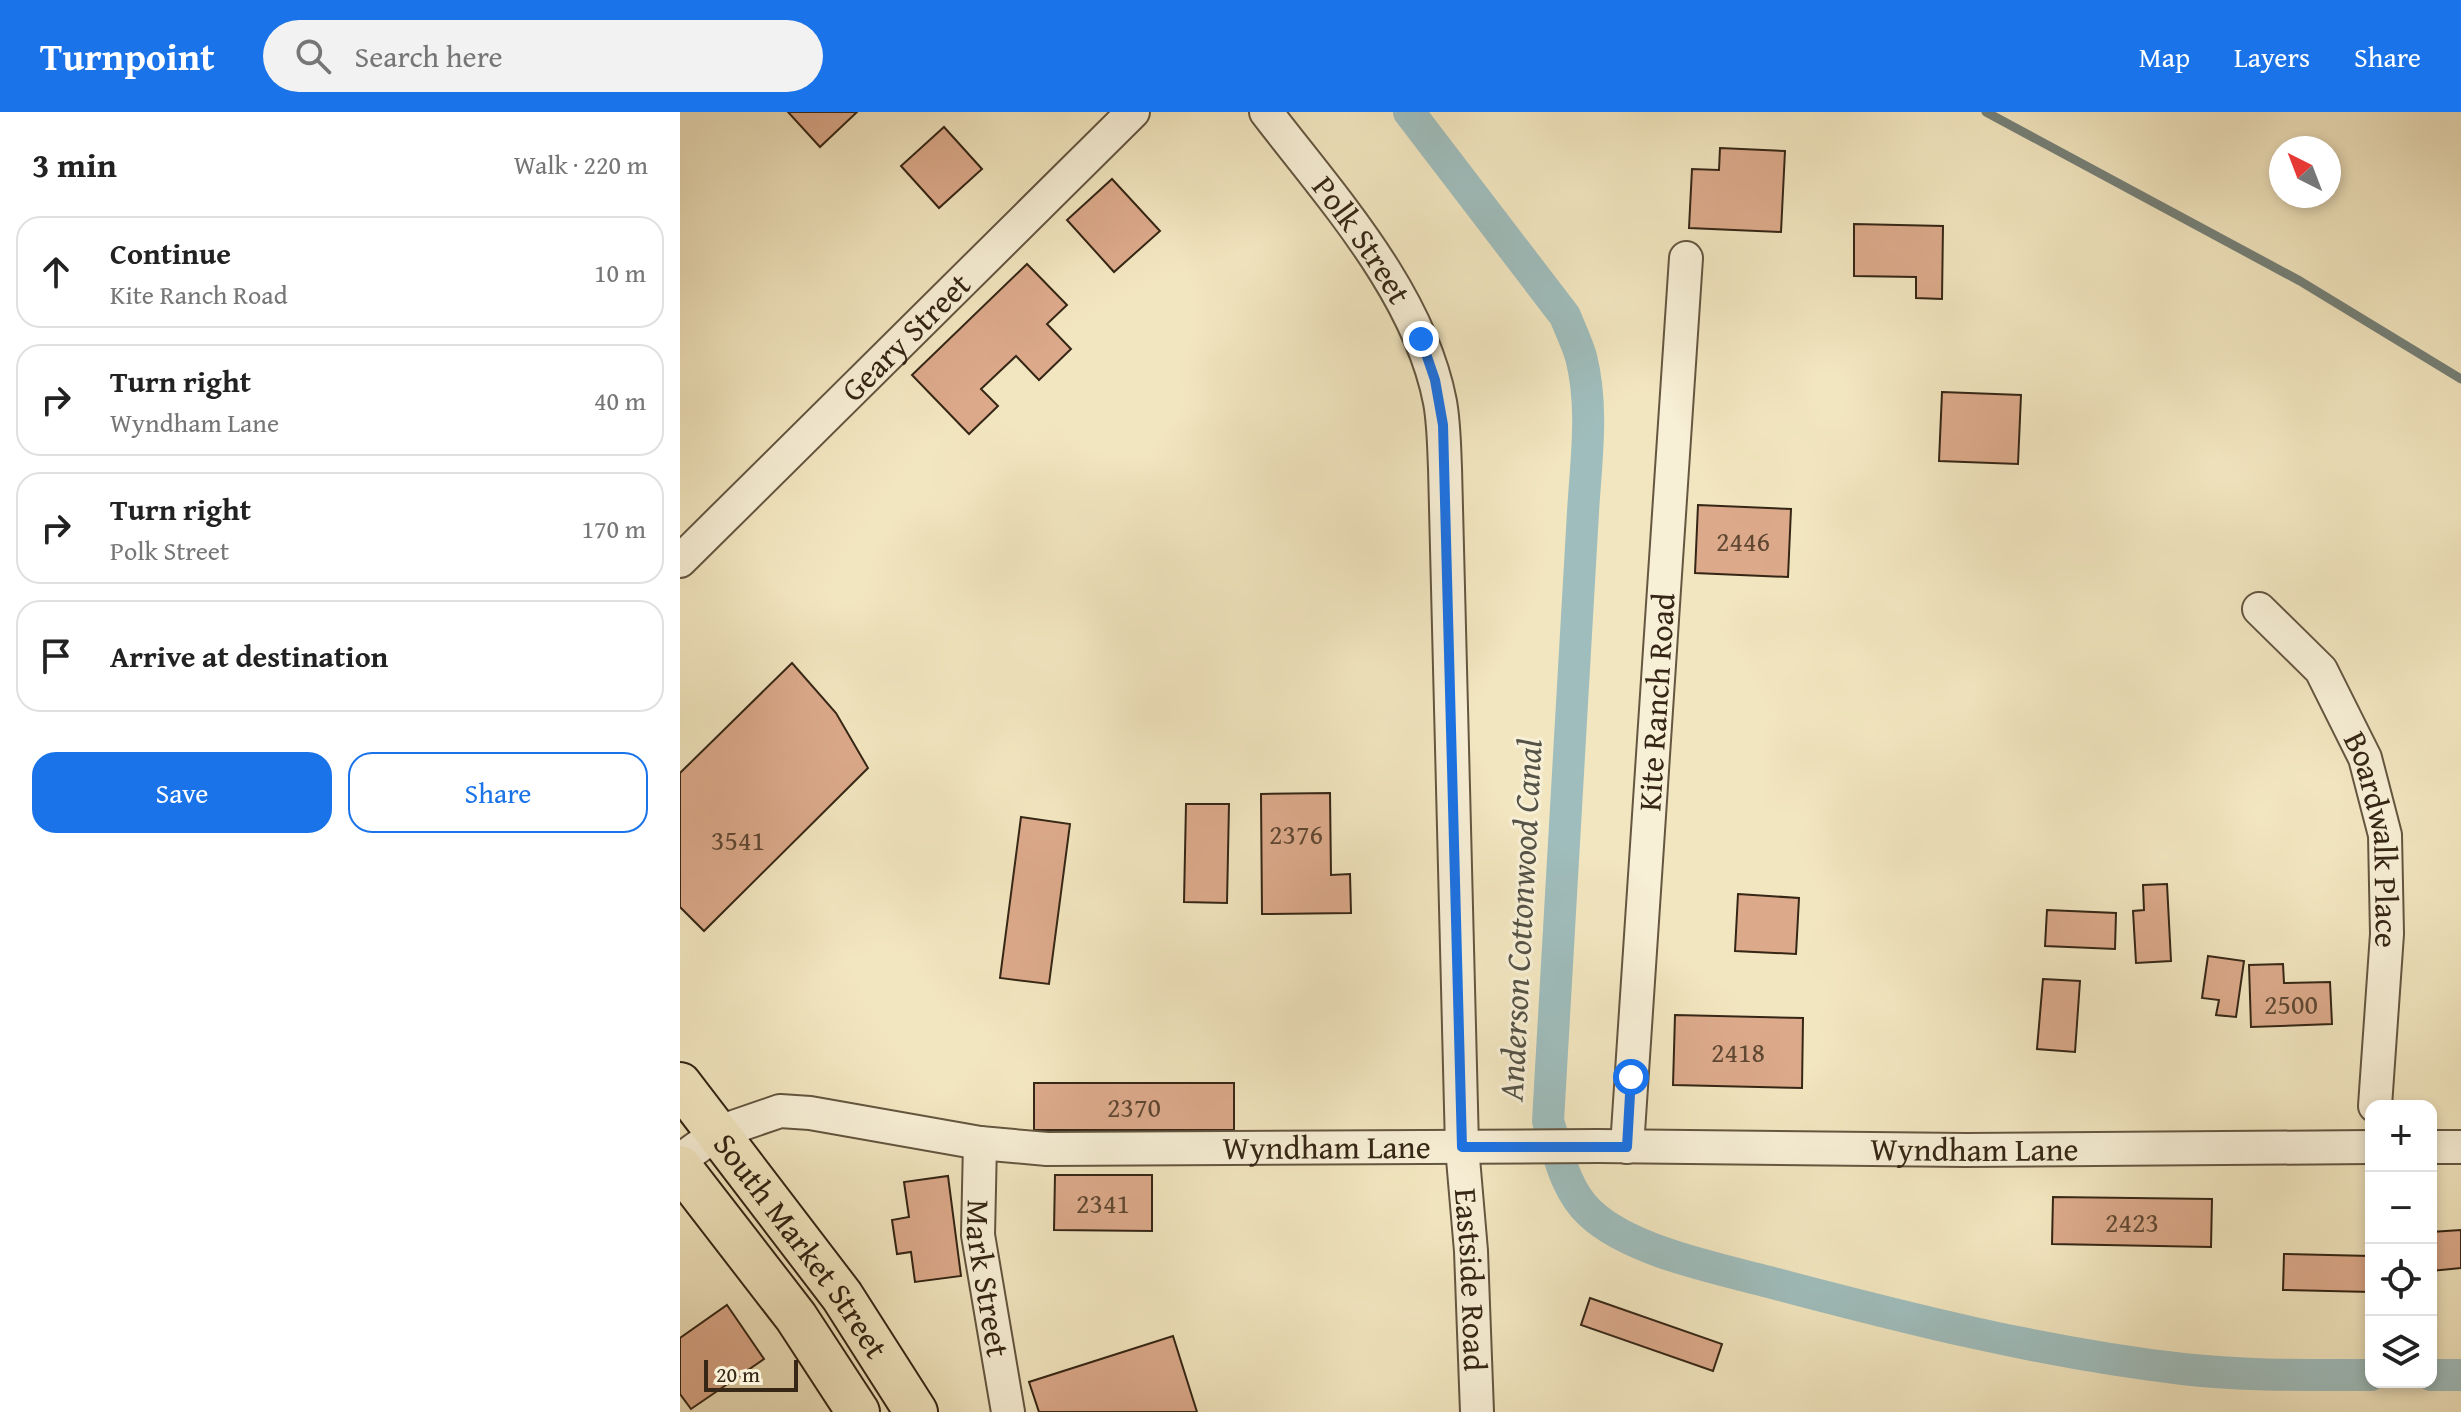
<!DOCTYPE html>
<html lang="en">
<head>
<meta charset="utf-8">
<style>
	:root { --surface:#fff; --page:#f2f2f2; --text:#222; --muted:#767676; --line:#e0e0e0; --accent:#1a73e8 }
	body { margin:0; font-family:"Gentium Book Plus",serif; background:var(--page); color:var(--text) }
	.controls { position:absolute; right:24px; bottom:24px; display:grid; overflow:hidden; border-radius:16px; box-shadow:0 4px 12px #0003 }
	.controls button { width:72px; height:72px; display:grid; place-items:center; padding:0; border:0; border-bottom:2px solid var(--line); background:var(--surface); color:var(--text); font:40px sans-serif }
	.compass { position:absolute; left:1589px; top:24px; width:72px; height:72px; border-radius:50%; background:var(--surface); box-shadow:0 4px 12px #0003; rotate:318deg }
	.scale { position:absolute; left:24px; bottom:20px; width:94px; box-sizing:border-box; padding-left:8px; border:4px solid #352615; border-top:0; font-size:22px; line-height:28px; white-space:nowrap; color:#352615; -webkit-text-stroke:6px #f7efd6; paint-order:stroke }
	.stop { position:absolute; width:24px; height:24px; margin:-18px; border:6px solid #1a73e8; border-radius:50%; background:#fff }
	.stop.end { background:#1a73e8; border-color:#fff; box-shadow:0 2px 8px #0008 }
	.list { margin:0; padding:0; list-style:none }
	h2 { display:flex; justify-content:space-between; align-items:center; height:104px; margin:0; padding:0 32px; font-size:34px }
	h2 small { font-size:26px; font-weight:400; color:var(--muted) }
	.list li { display:grid; grid-template-columns:52px 1fr auto; gap:24px; align-items:center; box-sizing:border-box; height:112px; margin:0 16px 16px; padding:0 16px; border:2px solid var(--line); border-radius:24px }
	.list b { display:block; font-size:30px; white-space:nowrap }
	.list p { margin:0; font-size:26px; white-space:nowrap; color:var(--muted) }
	.list em { font-size:26px; font-style:normal; color:var(--muted) }
	.actions { display:flex; gap:16px; padding:24px 32px }
	.actions a { flex:1; padding:18px 0; border:2px solid var(--accent); border-radius:24px; text-align:center; font-size:28px; color:var(--accent) }
	.actions .main { background:var(--accent); color:#fff }
	.icon { flex:none; width:44px; height:44px; fill:none; stroke:currentColor; stroke-width:2; stroke-linecap:round; stroke-linejoin:round }
	.map { position:relative; flex:none; width:1781px; height:1300px; overflow:hidden }
	header { display:flex; align-items:center; gap:48px; box-sizing:border-box; height:112px; padding:0 40px; background:var(--accent); color:#fff }
	header strong { font-size:38px }
	nav { display:flex; gap:44px; margin-inline-start:auto; font-size:28px }
	.search { width:560px; height:72px; background:var(--page); display:flex; align-items:center; gap:20px; box-sizing:border-box; padding:0 28px; border-radius:44px; color:var(--muted); font-size:30px }
	main { display:flex }
	aside { flex:1; background:var(--surface) }
	.map>svg:first-child { display:block }
	.lines { fill:none; stroke-linecap:round; stroke-linejoin:round }
	.stream { stroke:#758179; stroke-width:9 }
	.canal { stroke:#9fbdbc; stroke-width:32 }
	.building { fill:#dcaa8b; stroke:#352615; stroke-width:2 }
	.minor-casing { stroke:#645640; stroke-width:36 }
	.major-casing { stroke:#352615; stroke-width:46 }
	.minor { stroke:#f7efd6; stroke-width:32 }
	.major { stroke:#f2e6c0; stroke-width:42 }
	.route { stroke:#1a73e8; stroke-width:10 }
	.labels { text-anchor:middle; stroke-width:6; stroke-linejoin:round; paint-order:stroke }
	.number-label { font-size:28px; fill:#5f4732 }
	.street-label { font-size:32px; fill:#352615; stroke:#f7efd6 }
	.water-label { font-size:34px; font-style:italic; fill:#555347; stroke:#f7efd6 }
</style>
</head>
<body>
<header>
<strong>Turnpoint</strong>
<div class="search"><svg class="icon" aria-label="search" viewBox="0 0 24 24"><circle cx="10" cy="10" r="6"/><path d="M15 15l6 6"/></svg>Search here</div>
<nav><a>Map</a><a>Layers</a><a>Share</a></nav>
</header>
<main>
<aside>
<h2>3 min<small>Walk · 220 m</small></h2>
<ul class="list">
<li><svg class="icon" aria-label="ahead" viewBox="0 0 24 24"><path d="M12 20V5M6 11l6-6 6 6"/></svg><div><b>Continue</b><p>Kite Ranch Road</p></div><em>10 m</em></li>
<li><svg class="icon" aria-label="right" viewBox="0 0 24 24"><path d="M7 20v-9h11M14 6l5 5-5 5"/></svg><div><b>Turn right</b><p>Wyndham Lane</p></div><em>40 m</em></li>
<li><svg class="icon" aria-label="right" viewBox="0 0 24 24"><path d="M7 20v-9h11M14 6l5 5-5 5"/></svg><div><b>Turn right</b><p>Polk Street</p></div><em>170 m</em></li>
<li><svg class="icon" aria-label="arrive" viewBox="0 0 24 24"><path d="M6 21V4h12l-3 4 3 4H6"/></svg><div><b>Arrive at destination</b></div></li>
</ul>
<div class="actions"><a class="main">Save</a><a>Share</a></div>
</aside>
<div class="map">
<svg width="1781" height="1300" viewBox="0 0 1781 1300">
	<rect width="100%" height="100%" fill="#f2e6c0"/>
	<filter id="stains"><feTurbulence type="fractalNoise" baseFrequency=".0025" numOctaves="4"/><feColorMatrix values="0 0 0 0 .2 0 0 0 0 .09 0 0 0 0 .02 0 0 0 .5 -.17"/></filter>
	<radialGradient id="worn" r=".72"><stop offset=".6" stop-color="#630" stop-opacity="0"/><stop offset="1" stop-color="#630" stop-opacity=".3"/></radialGradient>
	<g class="lines">
		<polyline class="stream" points="1306,0 1620,169 1781,267"/>
		<g class="canal">
			<path d="M729,0L885,204C890,217 897,231 901,245C914,295 906,349 903,400L868,1009C878,1040 885,1078 910,1101C950,1139 1036,1156 1089,1170C1225,1206 1363,1241 1503,1257C1565,1264 1629,1263 1691,1263"/>
			<polyline points="1751,1263 1781,1263"/>
		</g>
	</g>
	<g class="building">
		<polygon points="108,0 177,0 140,35"/>
		<polygon points="264,15 302,57 259,96 221,54"/>
		<polygon points="1040,36 1105,39 1101,120 1009,116 1012,57 1039,58"/>
		<polygon points="432,67 480,119 434,160 387,108"/>
		<polygon points="1174,112 1263,114 1262,187 1236,186 1236,165 1174,164"/>
		<polygon points="347,152 387,193 367,212 391,237 359,268 336,244 301,277 318,294 289,322 232,263"/>
		<polygon points="1262,280 1341,283 1338,352 1259,349"/>
		<polygon points="1018,393 1111,397 1108,465 1015,461"/>
		<polygon points="112,551 156,601 188,656 24,819 0,795 0,661"/>
		<polygon points="650,681 651,763 670,762 671,801 582,802 581,682"/>
		<polygon points="506,692 549,692 547,791 504,790"/>
		<polygon points="341,705 390,712 369,872 320,866"/>
		<polygon points="1487,772 1491,849 1456,851 1453,799 1464,798 1463,773"/>
		<polygon points="1058,782 1119,786 1116,842 1055,839"/>
		<polygon points="1367,798 1436,801 1435,837 1365,834"/>
		<polygon points="1528,844 1564,849 1556,905 1536,903 1539,888 1522,886"/>
		<polygon points="1603,852 1604,871 1650,870 1652,912 1571,915 1569,853"/>
		<polygon points="1363,867 1400,869 1395,940 1357,937"/>
		<polygon points="995,903 1123,906 1122,976 993,973"/>
		<rect x="354" y="971" width="200" height="47"/>
		<polygon points="375,1063 472,1063 472,1119 374,1118"/>
		<polygon points="268,1064 281,1164 235,1170 231,1140 217,1142 212,1108 229,1105 224,1070"/>
		<polygon points="1373,1085 1532,1087 1531,1135 1372,1132"/>
		<polygon points="1781,1118 1781,1156 1751,1159 1751,1120"/>
		<polygon points="1604,1142 1691,1144 1691,1180 1603,1178"/>
		<polygon points="910,1186 1042,1232 1033,1259 901,1213"/>
		<polygon points="47,1193 84,1247 11,1297 0,1282 0,1226"/>
		<polygon points="493,1224 517,1300 359,1300 349,1270"/>
	</g>
	<g class="lines">
		<g class="minor-casing">
			<g id="minor">
				<path id="s1" d="M586,0C652,86 739,181 760,290C764,312 764,334 765,356L782,1035L791,1139L797,1300"/>
				<path id="s2" d="M0,449L453,0"/>
				<path id="s3" d="M1579,497L1641,558L1685,646L1705,723L1707,822L1695,994"/>
				<path id="s4" d="M300,1031L298,1123L328,1300"/>
				<path id="s5" d="M947,1035L1006,146"/>
				<polyline points="1751,1035 1781,1035"/>
				<path id="s6" d="M0,1048L39,1020L100,999L130,1001L300,1031L367,1037L918,1034L1286,1038L1691,1035"/>
			</g>
		</g>
		<g class="major-casing">
			<g id="major">
				<path id="s7" d="M0,972L162,1184L236,1300"/>
				<polyline points="0,1055 116,1205 178,1300"/>
			</g>
		</g>
		<use href="#minor" class="minor"/>
		<use href="#major" class="major"/>
	</g>
	<g class="lines">
		<polyline class="route" points="741,227 755,268 763,313 782,1035 947,1035 951,965"/>
	</g>
	<g class="labels">
		<g class="number-label">
			<text x="1063" y="439">2446</text>
			<text x="616" y="732">2376</text>
			<text x="58" y="738">3541</text>
			<text x="1611" y="902">2500</text>
			<text x="1058" y="950">2418</text>
			<text x="454" y="1005">2370</text>
			<text x="423" y="1101">2341</text>
			<text x="1452" y="1120">2423</text>
		</g>
		<g class="street-label">
			<text dy="11" stroke="none"><textPath href="#s1" startOffset="160">Polk Street</textPath></text>
			<text dy="11" stroke="none"><textPath href="#s2" startOffset="318">Geary Street</textPath></text>
			<text dy="11" stroke="none"><textPath href="#s5" startOffset="446">Kite Ranch Road</textPath></text>
			<text dy="11" stroke="none"><textPath href="#s3" startOffset="268">Boardwalk Place</textPath></text>
			<text dy="11" stroke="none"><textPath href="#s6" startOffset="662">Wyndham Lane</textPath></text>
			<text dy="11" stroke="none"><textPath href="#s6" startOffset="1310">Wyndham Lane</textPath></text>
			<text dy="11" stroke="none"><textPath href="#s7" startOffset="202">South Market Street</textPath></text>
			<text dy="11" stroke="none"><textPath href="#s4" startOffset="136">Mark Street</textPath></text>
			<text dy="11" stroke="none"><textPath href="#s1" startOffset="1220">Eastside Road</textPath></text>
		</g>
		<g class="water-label">
			<text transform="translate(840 808) rotate(-87)" y="12">Anderson Cottonwood Canal</text>
		</g>
	</g>
	<rect width="100%" height="100%" filter="url(#stains)"/>
	<rect width="100%" height="100%" fill="url(#worn)"/>
</svg>
<div class="controls">
<button>+</button>
<button>−</button>
<button><svg class="icon" aria-label="locate" viewBox="0 0 24 24"><circle cx="12" cy="12" r="6"/><path d="M12 2v4M12 18v4M2 12h4M18 12h4"/></svg></button>
<button><svg class="icon" aria-label="layers" viewBox="0 0 24 24"><path d="M12 4l9 5-9 5-9-5zM3 14l9 5 9-5"/></svg></button>
</div>
<svg class="compass" viewBox="-18 -18 36 36"><path d="M0-13l5 13h-10z" fill="#e53935"/><path d="M0 13l5-13h-10z" fill="#767676"/></svg>
<div class="scale">20 m</div>
<div class="stop" style="left:951px;top:965px"></div>
<div class="stop end" style="left:741px;top:227px"></div>
</div>
</main>
</body>
</html>
